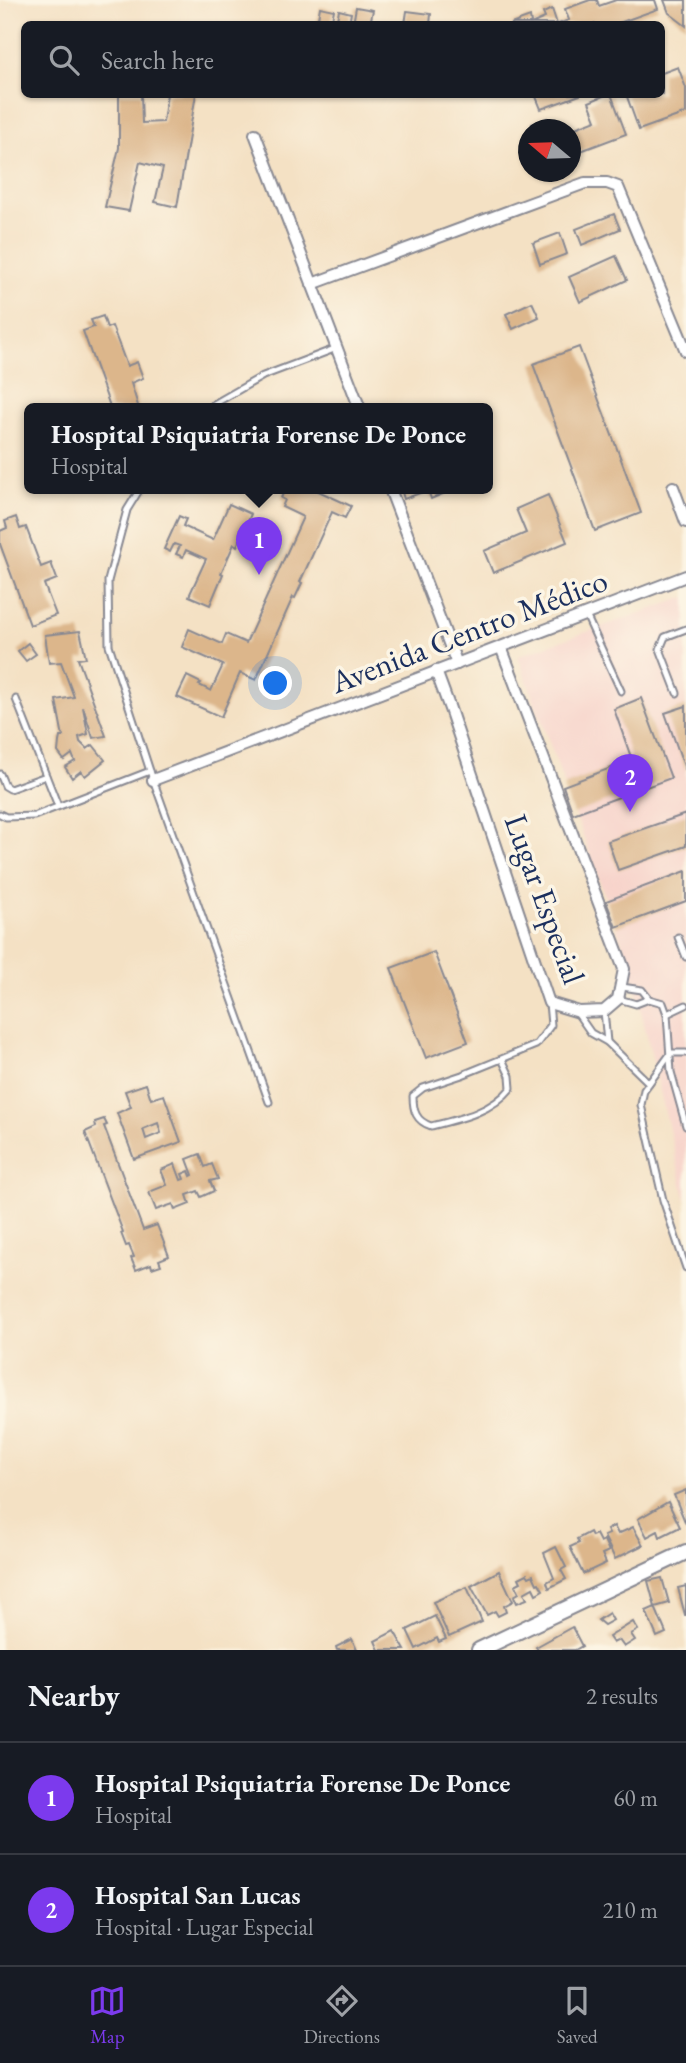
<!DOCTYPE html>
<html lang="en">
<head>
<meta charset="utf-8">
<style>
	:root { --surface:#171b24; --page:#242831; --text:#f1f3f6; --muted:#9ea1a6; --line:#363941; --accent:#7c3aed }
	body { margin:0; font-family:"EB Garamond",serif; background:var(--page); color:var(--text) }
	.compass { position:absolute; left:518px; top:119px; width:63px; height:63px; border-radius:50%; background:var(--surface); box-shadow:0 2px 5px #0004; rotate:289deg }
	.you { position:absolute; left:276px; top:684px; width:24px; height:24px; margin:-18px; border:5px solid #fff; border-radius:50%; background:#1a73e8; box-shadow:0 0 0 10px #1a73e833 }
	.badge { display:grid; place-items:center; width:46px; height:46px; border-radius:50%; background:var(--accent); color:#fff; font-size:23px; font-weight:700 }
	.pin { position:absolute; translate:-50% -58px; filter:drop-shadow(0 2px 4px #0008) }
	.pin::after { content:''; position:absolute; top:37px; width:24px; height:21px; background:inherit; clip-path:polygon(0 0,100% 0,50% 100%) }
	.popup { position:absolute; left:24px; top:403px; width:469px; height:91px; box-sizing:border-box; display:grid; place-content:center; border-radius:10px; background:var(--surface); filter:drop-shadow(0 2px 5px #0005); font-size:23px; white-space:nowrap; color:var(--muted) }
	.popup b { font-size:26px; color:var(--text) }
	.popup::after { content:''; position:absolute; left:50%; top:100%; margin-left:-14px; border:14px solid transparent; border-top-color:var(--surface) }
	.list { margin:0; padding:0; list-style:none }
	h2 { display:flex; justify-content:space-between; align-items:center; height:91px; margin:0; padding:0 28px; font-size:30px }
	h2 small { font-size:23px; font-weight:400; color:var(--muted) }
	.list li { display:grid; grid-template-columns:46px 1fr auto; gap:21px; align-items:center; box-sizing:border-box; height:112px; padding:0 28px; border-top:2px solid var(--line) }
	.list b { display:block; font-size:26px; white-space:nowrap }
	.list p { margin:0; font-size:23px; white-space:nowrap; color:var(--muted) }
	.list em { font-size:23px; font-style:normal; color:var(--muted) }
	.icon { flex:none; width:38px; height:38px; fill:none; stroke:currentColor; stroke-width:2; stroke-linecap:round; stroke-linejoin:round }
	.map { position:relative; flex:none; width:686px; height:1650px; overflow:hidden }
	.search { position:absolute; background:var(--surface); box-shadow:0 2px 5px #0004; left:21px; right:21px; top:21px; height:77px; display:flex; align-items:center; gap:18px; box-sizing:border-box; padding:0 24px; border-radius:10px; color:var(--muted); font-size:26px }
	.sheet { height:315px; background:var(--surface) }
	nav { display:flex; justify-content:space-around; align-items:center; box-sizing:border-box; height:98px; border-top:2px solid var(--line); background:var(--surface); font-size:19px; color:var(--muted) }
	nav a { display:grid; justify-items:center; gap:4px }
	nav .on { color:var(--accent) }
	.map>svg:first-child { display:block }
	.built { fill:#f7d1c9 }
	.building { fill:#dcb68b; fill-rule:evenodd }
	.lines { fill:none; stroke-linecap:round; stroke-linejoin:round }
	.service-casing { stroke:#888891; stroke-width:9 }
	.minor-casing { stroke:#888891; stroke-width:14 }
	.tertiary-casing { stroke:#888891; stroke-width:18 }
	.service { stroke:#fff; stroke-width:5 }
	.minor { stroke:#fff; stroke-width:10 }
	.tertiary { stroke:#fff; stroke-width:14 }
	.labels { text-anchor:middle; stroke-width:7; stroke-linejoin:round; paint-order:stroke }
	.street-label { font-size:32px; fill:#1b2f5e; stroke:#fcf5e5 }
</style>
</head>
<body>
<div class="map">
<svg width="686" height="1650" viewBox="0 0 686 1650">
	<rect width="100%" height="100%" fill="#fcf5e5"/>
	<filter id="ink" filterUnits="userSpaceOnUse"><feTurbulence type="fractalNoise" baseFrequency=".0143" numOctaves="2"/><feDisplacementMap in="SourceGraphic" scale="14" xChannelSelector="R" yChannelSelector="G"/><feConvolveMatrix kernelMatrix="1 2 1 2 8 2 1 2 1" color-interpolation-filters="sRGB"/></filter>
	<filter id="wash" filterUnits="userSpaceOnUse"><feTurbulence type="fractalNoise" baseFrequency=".00686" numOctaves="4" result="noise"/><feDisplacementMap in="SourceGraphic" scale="28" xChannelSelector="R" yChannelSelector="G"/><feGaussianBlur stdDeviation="1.57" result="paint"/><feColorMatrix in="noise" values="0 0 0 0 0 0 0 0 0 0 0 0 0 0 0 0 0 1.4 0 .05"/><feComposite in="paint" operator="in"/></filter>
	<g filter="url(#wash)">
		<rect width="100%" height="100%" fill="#f4e1c4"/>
		<polygon class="built" points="686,597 686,1201 631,968 518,656"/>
		<g id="blocks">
			<g class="building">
				<polygon points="590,0 597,0 599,6 616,0 655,0 658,9 616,24 558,24 569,20 565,9"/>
				<polygon points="664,0 686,0 686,26 669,13"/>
				<polygon points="320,7 334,10 331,24 317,24"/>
				<polygon points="356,7 373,10 370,24 353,24"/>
				<polygon points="552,9 557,24 511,24 530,17 531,24 545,18 543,13"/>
				<polygon points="339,10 351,13 349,24 336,24"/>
				<polygon points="407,11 431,14 430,24 405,24"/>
				<polygon points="678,67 686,88 686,113 639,130 626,94 662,94 662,73"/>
				<polygon points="119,94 141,94 142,123 163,122 167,94 196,94 177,207 155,202 163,168 140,162 129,211 105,207 119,148"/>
				<polygon points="535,94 580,94 580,95 541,109"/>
				<polygon points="608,94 611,94 626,134 570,155 570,130 596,120 589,102"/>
				<polygon points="547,118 552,130 534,130 532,124"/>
				<polygon points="614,214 620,229 582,245 576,229"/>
				<polygon points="560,233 567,254 540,264 533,243"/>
				<polygon points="616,256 627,280 580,302 569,277"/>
				<polygon points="532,302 539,317 513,329 506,314"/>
				<polygon points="103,316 107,328 112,326 127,366 137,362 143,378 131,383 139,409 111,409 83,331 94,327 91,320"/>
				<polygon points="579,347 641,513 595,531 533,364"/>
				<polygon points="285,489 314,489 351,506 345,518 332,512 300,582 302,583 295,598 293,597 256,680 240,673 221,717 177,697 187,676 201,683 199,685 211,691 223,665 182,647 189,629 222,644 226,634 246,643 303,517 282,507 285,500 281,498"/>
				<polygon points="401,489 450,489 450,491 431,499 428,490 404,499"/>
				<polygon points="548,495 567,542 493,573 484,551 526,533 516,509"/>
				<polygon points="229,504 251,514 237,546 234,544 221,573 223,574 210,605 189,596 206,559 186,550 183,557 176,554 180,546 174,544 170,552 164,549 179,516 186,519 183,526 213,540"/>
				<polygon points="16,517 20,529 26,527 41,567 51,563 57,579 44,584 56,615 30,625 0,544 0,531 7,528 5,521"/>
				<polygon points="80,631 86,658 78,659 106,736 93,738 83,707 88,734 79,737 80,742 87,749 93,745 105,760 85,776 81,771 72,778 65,767 75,761 74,759 72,754 64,760 58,752 59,742 60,737 63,737 56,700 74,697 61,662 49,663 45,635"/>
				<polygon points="28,643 36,654 26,661 18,651"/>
				<polygon points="641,698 671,778 573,814 563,786 632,760 614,709"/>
				<polygon points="686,706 686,772 665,713"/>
				<polygon points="686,814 686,846 618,870 608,841"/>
				<polygon points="686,871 686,901 616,927 606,901"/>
				<polygon points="434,952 468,1042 426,1058 391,968"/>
				<path d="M146,1084L151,1099L164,1095L181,1142L134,1159L117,1113L131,1107L125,1091ZM158,1123L161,1133L146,1139L143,1129Z"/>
				<polygon points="104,1119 107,1125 104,1126 143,1230 157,1225 169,1256 159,1260 161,1265 152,1268 151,1264 136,1270 131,1258 134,1257 129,1245 126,1246 121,1233 123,1232 85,1132 96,1127 95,1122"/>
				<polygon points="200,1154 205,1167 212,1164 218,1179 210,1181 214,1191 201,1197 198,1191 187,1195 190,1204 175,1210 173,1204 156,1210 149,1192 167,1185 161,1170 175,1164 181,1180 184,1179 182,1174 189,1171 191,1176 193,1175 187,1159"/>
				<polygon points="686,1490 686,1524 674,1495"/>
				<polygon points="668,1502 680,1527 660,1537 658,1531 647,1537 638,1519"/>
				<polygon points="614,1526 618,1534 633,1527 643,1545 615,1559 604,1536 609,1534 607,1530"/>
				<polygon points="590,1532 592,1536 596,1534 600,1542 604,1540 609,1551 602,1554 606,1563 583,1574 570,1547 579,1543 577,1539"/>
				<polygon points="556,1547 566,1567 561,1570 566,1579 549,1588 547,1582 554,1578 544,1553"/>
				<polygon points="499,1571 513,1601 504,1606 506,1612 498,1616 495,1611 487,1615 471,1586"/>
				<polygon points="527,1574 529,1577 533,1575 537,1584 539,1583 543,1590 536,1594 533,1588 524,1593 527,1599 517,1603 514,1596 519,1593 515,1585 521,1582 519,1578"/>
				<polygon points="662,1578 669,1603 655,1607 648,1581"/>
				<polygon points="686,1586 686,1615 685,1615 678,1588"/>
				<polygon points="467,1587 482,1622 449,1637 433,1602"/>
				<polygon points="655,1607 666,1633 657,1637 646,1611"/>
				<polygon points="609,1613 613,1620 604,1625 598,1620"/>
				<polygon points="435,1616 446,1639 439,1642 437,1638 416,1649 407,1630"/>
				<polygon points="633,1622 638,1630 631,1634 635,1640 624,1647 619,1640 613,1643 609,1637"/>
				<polygon points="572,1627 582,1646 575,1650 538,1650 536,1647"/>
				<polygon points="394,1631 405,1650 379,1650 375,1641"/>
				<polygon points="352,1639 357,1650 337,1650 336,1647"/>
			</g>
		</g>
	</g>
	<g filter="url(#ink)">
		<use href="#blocks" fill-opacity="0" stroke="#888891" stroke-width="2"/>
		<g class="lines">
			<g class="service-casing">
				<g id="service">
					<polyline points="209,409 214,404 263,376 337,348"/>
					<polyline points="140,489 127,510 108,581 109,645 150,771 269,1102"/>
					<polyline points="586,615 621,691"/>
					<polyline points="677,693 660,649 665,637 686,629"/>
					<polyline points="16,699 58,806"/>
					<polyline points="0,774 5,786 10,789 46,776"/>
					<polyline points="0,814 6,817 34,816 150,771"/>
					<polyline points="678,937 686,957"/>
					<polyline points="622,987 642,990 649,999 663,1003 667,1014 671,1072 686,1126"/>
					<polyline points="619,999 636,1004 649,999"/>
					<polyline points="604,1011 607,1042"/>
					<polyline points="577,1013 591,1033 607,1042 649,1083"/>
					<polyline points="667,1014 686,1005"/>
					<polyline points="686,1053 671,1053 644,1090 641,1105 663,1200 686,1268"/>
					<path d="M502,1059L510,1076L511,1088C492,1112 460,1119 431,1126C416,1121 413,1111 413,1096L423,1088L462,1075L536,1045L551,1025L549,1003"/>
				</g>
			</g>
			<g class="minor-casing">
				<g id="minor">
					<polyline points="255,134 360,409"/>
					<polyline points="312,284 585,183 607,183 618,187 686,351"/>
					<polyline points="673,487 686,522"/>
					<polyline points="390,489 457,664"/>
					<polyline points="436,671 450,709 549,1003 579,1012 604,1011 618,999 624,969 501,647"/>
					<polyline points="153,780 686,576"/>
				</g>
			</g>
			<g class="tertiary-casing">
				<polyline id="tertiary" points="479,1650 686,1552"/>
			</g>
			<use href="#service" class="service"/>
			<use href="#minor" class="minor"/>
			<use href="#tertiary" class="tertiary"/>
		</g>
	</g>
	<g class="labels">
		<g class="street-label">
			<text transform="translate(469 631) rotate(-21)" y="11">Avenida Centro Médico</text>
			<text transform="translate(545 899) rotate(70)" y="11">Lugar Especial</text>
		</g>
	</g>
</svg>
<svg class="compass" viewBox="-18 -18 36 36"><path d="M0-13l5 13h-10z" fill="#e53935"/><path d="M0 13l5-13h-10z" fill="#9ea1a6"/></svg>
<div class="you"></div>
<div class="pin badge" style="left:259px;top:575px">1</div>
<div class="popup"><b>Hospital Psiquiatria Forense De Ponce</b>Hospital</div>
<div class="pin badge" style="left:630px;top:812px">2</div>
<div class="search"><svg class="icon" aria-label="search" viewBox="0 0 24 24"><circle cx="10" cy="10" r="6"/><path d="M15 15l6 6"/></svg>Search here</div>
</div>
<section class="sheet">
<h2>Nearby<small>2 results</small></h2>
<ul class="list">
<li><span class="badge">1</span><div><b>Hospital Psiquiatria Forense De Ponce</b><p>Hospital</p></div><em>60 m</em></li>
<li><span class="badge">2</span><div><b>Hospital San Lucas</b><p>Hospital · Lugar Especial</p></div><em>210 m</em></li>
</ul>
</section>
<nav>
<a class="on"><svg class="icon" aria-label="map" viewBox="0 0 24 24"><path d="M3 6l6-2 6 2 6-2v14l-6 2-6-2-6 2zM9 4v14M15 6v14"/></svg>Map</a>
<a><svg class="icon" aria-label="directions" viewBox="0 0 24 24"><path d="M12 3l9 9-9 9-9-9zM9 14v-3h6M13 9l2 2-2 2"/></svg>Directions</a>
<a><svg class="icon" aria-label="saved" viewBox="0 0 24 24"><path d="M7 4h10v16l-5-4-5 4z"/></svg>Saved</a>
</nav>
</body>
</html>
